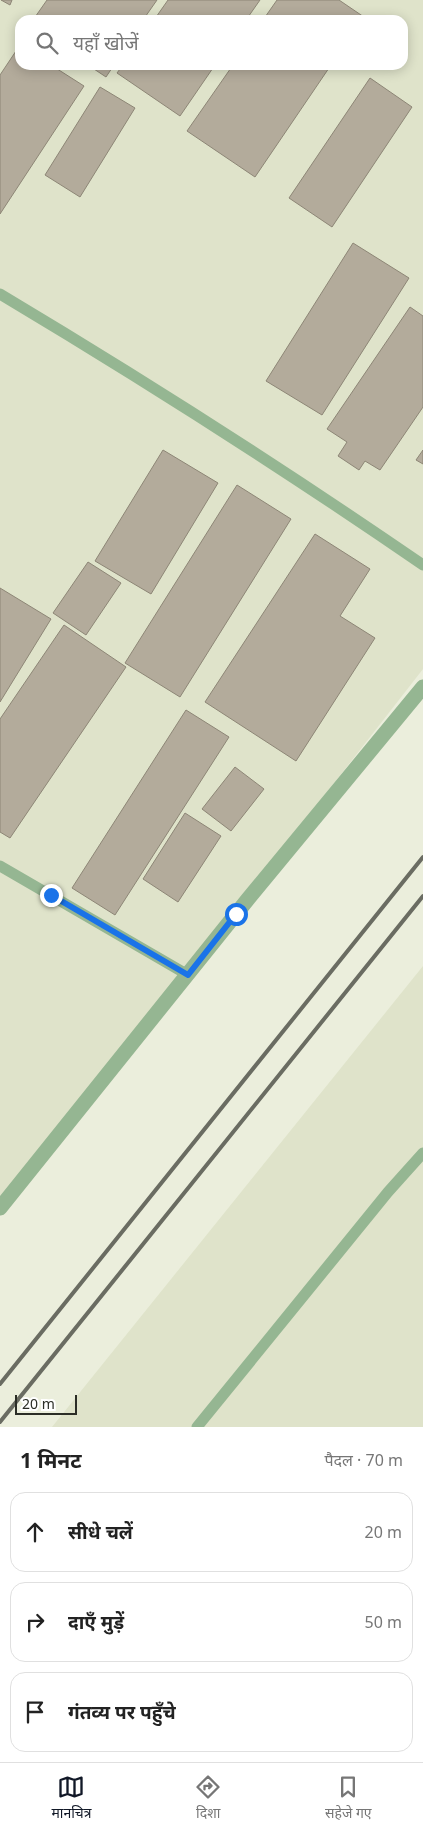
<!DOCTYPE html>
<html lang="hi">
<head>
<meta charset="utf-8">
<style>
	:root { --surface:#fff; --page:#f6f6f6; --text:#222; --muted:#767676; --line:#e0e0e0; --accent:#111827 }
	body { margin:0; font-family:"Noto Sans","Noto Sans Devanagari",sans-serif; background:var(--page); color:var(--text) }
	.scale { position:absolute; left:15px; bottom:12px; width:62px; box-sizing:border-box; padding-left:5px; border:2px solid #2b2d26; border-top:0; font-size:14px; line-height:18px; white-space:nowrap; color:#2b2d26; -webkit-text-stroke:4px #fff; paint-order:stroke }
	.stop { position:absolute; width:15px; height:15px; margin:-11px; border:4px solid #1a73e8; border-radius:50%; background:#fff }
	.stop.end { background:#1a73e8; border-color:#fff; box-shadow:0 1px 5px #0008 }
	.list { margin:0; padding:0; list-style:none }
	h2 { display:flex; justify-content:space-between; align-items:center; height:65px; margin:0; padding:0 20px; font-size:21px }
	h2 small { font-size:16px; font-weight:400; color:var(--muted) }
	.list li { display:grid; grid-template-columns:32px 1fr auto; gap:15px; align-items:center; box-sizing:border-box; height:80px; margin:0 10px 10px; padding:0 10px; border:1px solid var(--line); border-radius:15px }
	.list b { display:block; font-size:19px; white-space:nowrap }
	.list em { font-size:16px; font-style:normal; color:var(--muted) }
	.icon { flex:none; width:28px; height:28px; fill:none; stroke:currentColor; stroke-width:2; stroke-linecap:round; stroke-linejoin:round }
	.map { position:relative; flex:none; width:423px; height:1427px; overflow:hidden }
	.search { position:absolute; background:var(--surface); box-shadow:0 2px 12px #0003; left:15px; right:15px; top:15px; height:55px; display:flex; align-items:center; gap:12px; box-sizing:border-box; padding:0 18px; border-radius:15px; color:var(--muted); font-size:19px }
	.sheet { height:335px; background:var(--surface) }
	nav { display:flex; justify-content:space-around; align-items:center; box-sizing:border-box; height:70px; border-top:1px solid var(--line); background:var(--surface); font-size:14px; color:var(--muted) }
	nav a { display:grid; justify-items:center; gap:2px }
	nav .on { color:var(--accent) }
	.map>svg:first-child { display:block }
	.built { fill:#dfe3ca; fill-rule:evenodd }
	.building { fill:#b3ab9b; stroke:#8d8676 }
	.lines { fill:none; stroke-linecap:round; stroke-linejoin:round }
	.service { stroke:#95b692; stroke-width:11 }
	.minor { stroke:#95b692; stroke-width:15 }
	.rail { stroke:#6a6c62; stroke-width:4 }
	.route { stroke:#1a73e8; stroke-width:6 }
</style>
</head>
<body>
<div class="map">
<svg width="423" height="1427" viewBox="0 0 423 1427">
	<rect width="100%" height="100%" fill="#ebeedc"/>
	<g class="built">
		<path d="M0,0H423V669L0,1212ZM20,20H403V65H20Z"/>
		<polygon points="423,966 423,1427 52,1427"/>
	</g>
	<g class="building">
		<polygon points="1,0 12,0 10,5"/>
		<polygon points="47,0 157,0 143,20 33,20"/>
		<polygon points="168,0 260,0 246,20 154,20"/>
		<polygon points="277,0 339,0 364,17 362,20 263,20"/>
		<polygon points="20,45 20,65 51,65 84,86 0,214 0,75"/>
		<polygon points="88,65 114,65 106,77"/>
		<polygon points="123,65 215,65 180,116 117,73"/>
		<polygon points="233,65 331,65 255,177 187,131"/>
		<polygon points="370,78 412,107 332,227 289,198"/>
		<polygon points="100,87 135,108 80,197 45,175"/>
		<polygon points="353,243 409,278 322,415 266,381"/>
		<polygon points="410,307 423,316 423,407 380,470 365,461 359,470 338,456 347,442 327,429"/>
		<polygon points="163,450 218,483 151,594 95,561"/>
		<polygon points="423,450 423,464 416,460"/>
		<polygon points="237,485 291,519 180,697 125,663"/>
		<polygon points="315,534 370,569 340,616 375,638 296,761 205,702"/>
		<polygon points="88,562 121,583 86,635 53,613"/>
		<polygon points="0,588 51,619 0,702"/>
		<polygon points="64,625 126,667 10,838 0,832 0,719"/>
		<polygon points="186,710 229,737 115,915 72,888"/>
		<polygon points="235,767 264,789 231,831 202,809"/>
		<polygon points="185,813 221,836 178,902 143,879"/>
	</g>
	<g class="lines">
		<g class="service">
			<path d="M0,294C144,380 285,470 423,565"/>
			<polyline points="0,866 188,975"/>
			<polyline points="197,1427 388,1192 423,1153"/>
		</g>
		<polyline class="minor" points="0,1208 248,899 423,687"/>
		<g class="rail">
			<polyline points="0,1384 423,857"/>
			<polyline points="0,1422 423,896"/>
		</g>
	</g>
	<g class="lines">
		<polyline class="route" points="51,895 188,975 236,914"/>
	</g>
</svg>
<div class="scale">20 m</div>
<div class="stop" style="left:236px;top:914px"></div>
<div class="stop end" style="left:51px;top:895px"></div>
<div class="search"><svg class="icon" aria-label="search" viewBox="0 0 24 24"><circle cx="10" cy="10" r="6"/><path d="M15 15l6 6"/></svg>यहाँ खोजें</div>
</div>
<section class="sheet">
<h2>1 मिनट<small>पैदल · 70 m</small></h2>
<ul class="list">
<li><svg class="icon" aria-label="ahead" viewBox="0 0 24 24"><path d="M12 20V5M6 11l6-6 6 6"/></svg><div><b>सीधे चलें</b></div><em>20 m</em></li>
<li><svg class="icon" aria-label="right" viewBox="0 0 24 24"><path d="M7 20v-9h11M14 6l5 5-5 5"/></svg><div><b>दाएँ मुड़ें</b></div><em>50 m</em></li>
<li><svg class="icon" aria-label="arrive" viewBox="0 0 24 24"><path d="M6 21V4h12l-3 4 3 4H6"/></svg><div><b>गंतव्य पर पहुँचे</b></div></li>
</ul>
</section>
<nav>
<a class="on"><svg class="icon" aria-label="map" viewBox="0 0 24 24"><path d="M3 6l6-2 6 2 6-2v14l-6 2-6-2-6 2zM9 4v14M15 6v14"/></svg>मानचित्र</a>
<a><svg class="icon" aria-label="directions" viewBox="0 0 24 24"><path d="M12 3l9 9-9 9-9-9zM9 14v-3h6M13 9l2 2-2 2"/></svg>दिशा</a>
<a><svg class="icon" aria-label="saved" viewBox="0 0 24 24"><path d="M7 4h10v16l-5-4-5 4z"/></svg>सहेजे गए</a>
</nav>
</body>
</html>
